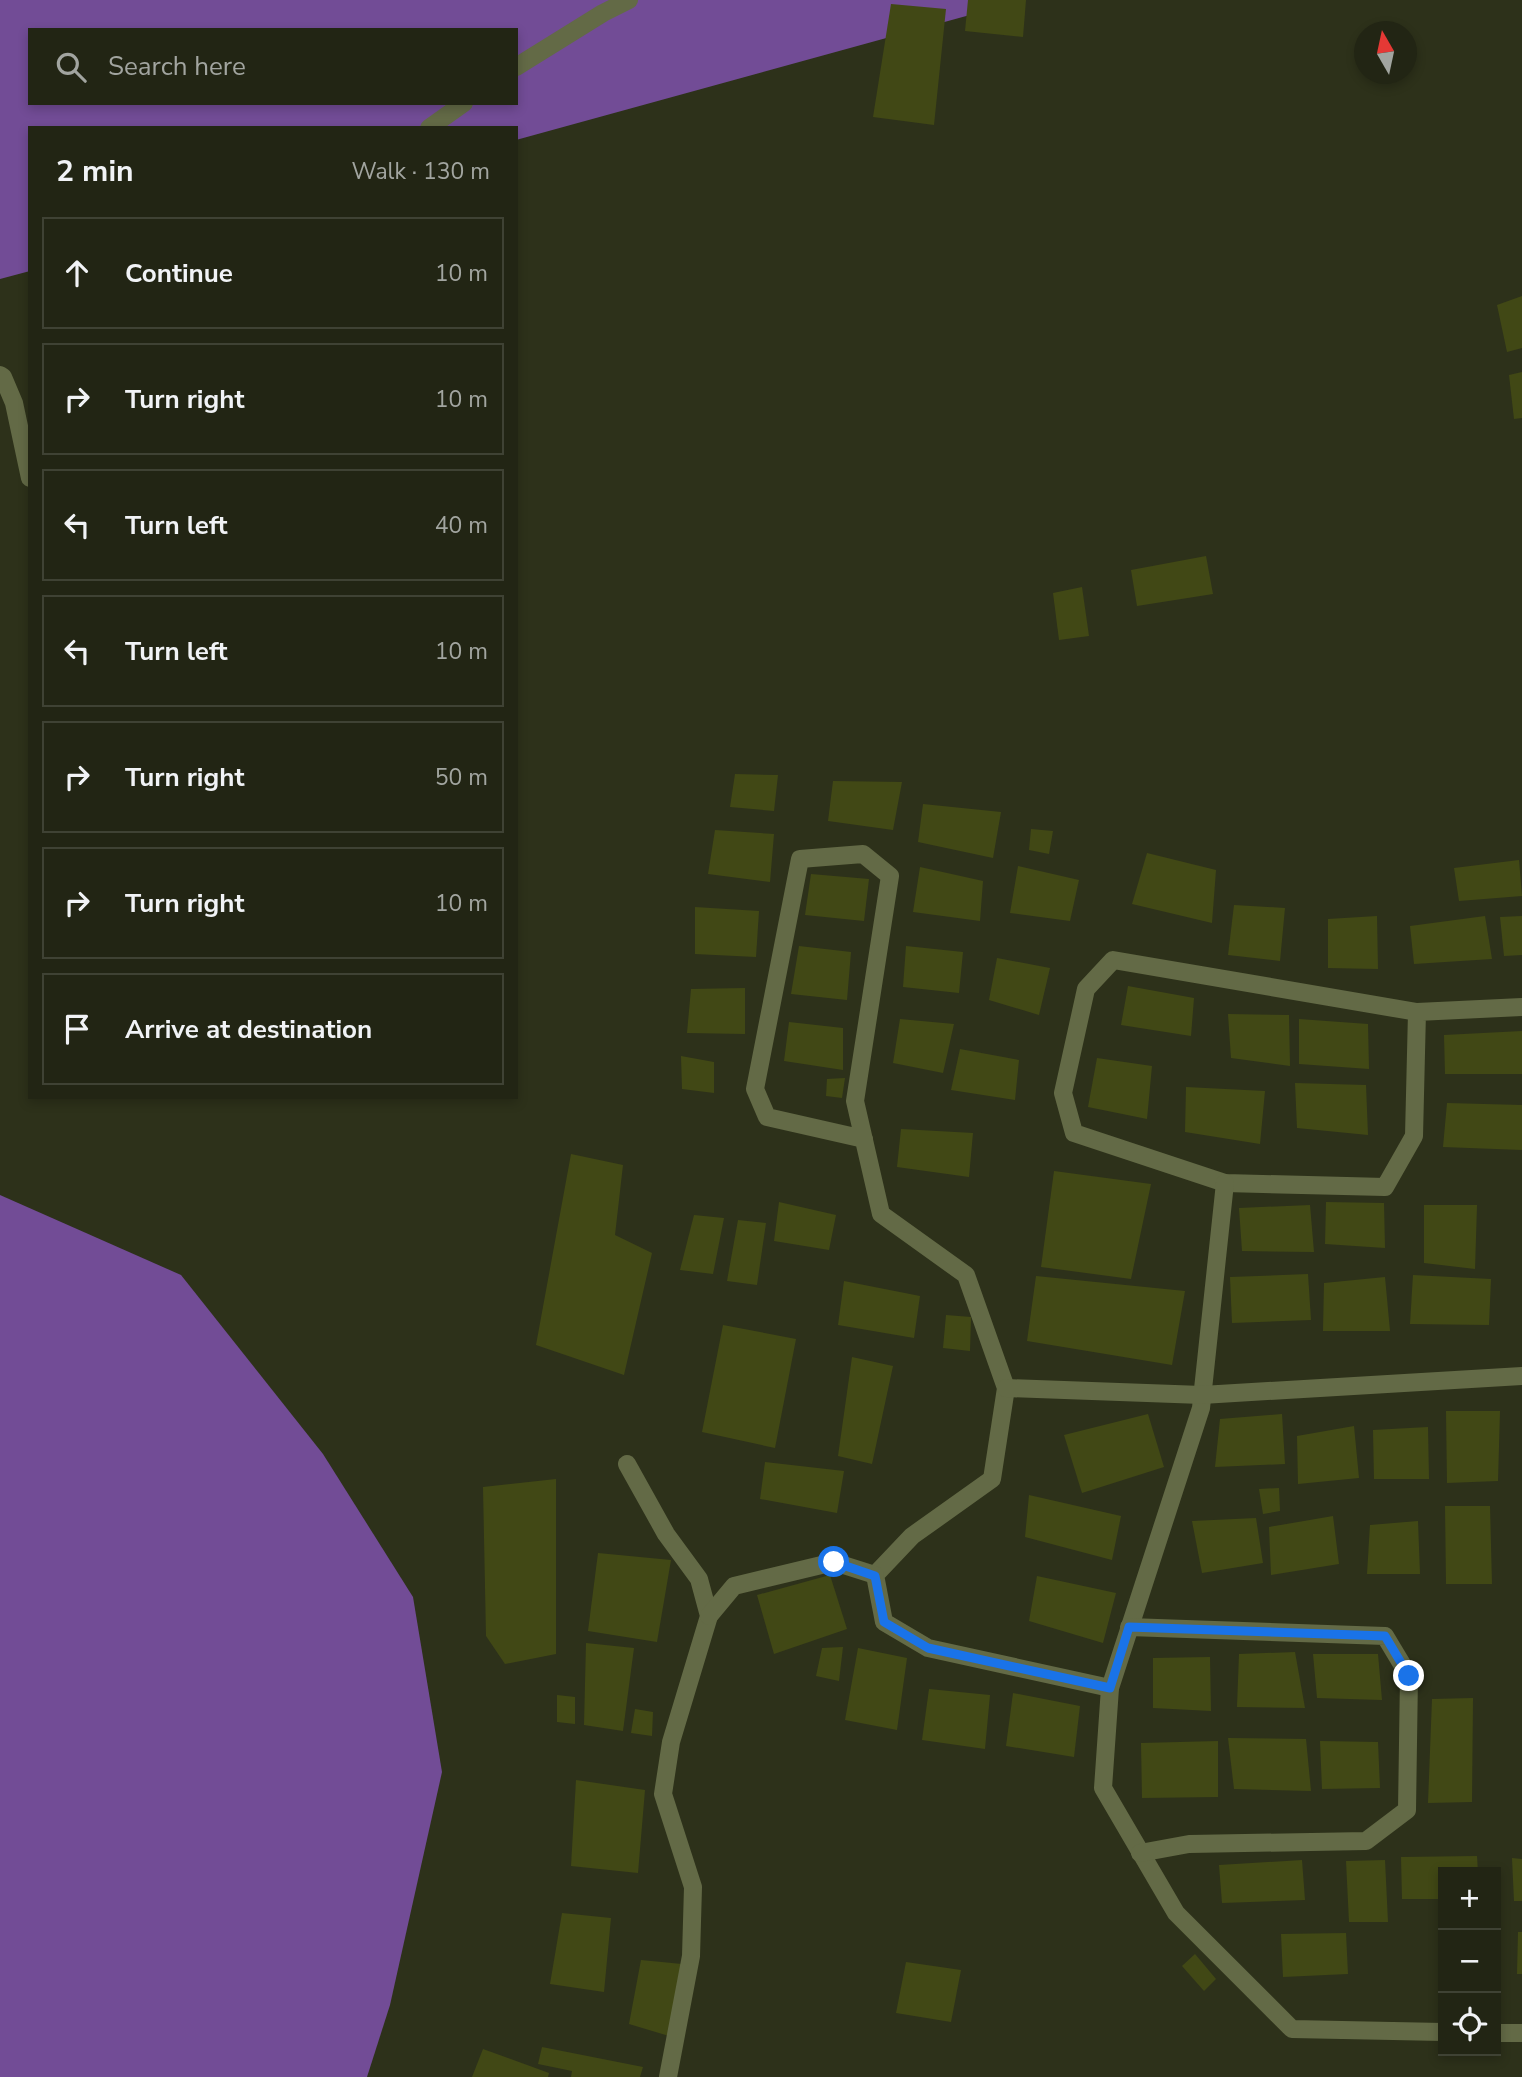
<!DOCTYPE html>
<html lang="en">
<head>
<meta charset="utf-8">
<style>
	:root { --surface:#222514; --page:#2e3122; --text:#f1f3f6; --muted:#a2a5a0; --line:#3f4234 }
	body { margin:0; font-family:"Nunito Sans",sans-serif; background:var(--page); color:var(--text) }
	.controls { position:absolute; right:21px; bottom:21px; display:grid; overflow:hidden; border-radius:0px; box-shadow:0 4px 10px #0003 }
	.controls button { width:63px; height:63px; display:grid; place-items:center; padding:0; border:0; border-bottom:2px solid var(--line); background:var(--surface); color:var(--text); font:35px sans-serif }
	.compass { position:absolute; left:1354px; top:21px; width:63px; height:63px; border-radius:50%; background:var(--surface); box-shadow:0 4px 10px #0003; rotate:351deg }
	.stop { position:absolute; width:21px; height:21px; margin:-16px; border:5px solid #1a73e8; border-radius:50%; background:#fff }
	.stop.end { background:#1a73e8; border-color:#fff; box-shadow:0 2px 7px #0008 }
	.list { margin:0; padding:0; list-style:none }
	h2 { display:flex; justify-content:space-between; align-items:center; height:91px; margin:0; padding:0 28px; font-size:30px }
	h2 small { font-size:23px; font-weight:400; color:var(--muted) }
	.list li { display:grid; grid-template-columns:46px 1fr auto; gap:21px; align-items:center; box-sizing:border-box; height:112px; margin:0 14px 14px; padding:0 14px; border:2px solid var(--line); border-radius:0px }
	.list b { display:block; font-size:26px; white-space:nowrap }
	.list em { font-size:23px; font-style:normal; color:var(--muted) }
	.icon { flex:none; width:38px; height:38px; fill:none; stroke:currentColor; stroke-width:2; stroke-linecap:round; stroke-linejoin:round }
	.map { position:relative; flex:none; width:1522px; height:2077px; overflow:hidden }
	.search { position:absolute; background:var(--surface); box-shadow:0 4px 10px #0003; left:28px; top:28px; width:490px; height:77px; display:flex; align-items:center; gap:18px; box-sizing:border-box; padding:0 24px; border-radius:0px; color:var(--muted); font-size:26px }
	.panel { position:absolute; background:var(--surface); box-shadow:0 4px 10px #0003; left:28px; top:126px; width:490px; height:973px; border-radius:0px }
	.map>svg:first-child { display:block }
	.forest { fill:#724c96; fill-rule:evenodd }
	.building { fill:#414815 }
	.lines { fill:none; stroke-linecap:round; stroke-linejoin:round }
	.minor { stroke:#636a46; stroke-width:18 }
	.route { stroke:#1a73e8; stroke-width:9 }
</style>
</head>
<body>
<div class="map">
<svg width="1522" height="2077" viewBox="0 0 1522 2077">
	<rect width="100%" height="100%" fill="#2d311a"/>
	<g class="forest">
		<path d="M0,0H1024L516,140V128H30V271L0,279ZM30,30H516V103H30Z"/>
		<polygon points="0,1195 181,1275 323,1454 413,1597 442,1772 390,2005 367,2077 0,2077"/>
	</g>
	<g class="building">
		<polygon points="968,0 1026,0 1023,37 965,31"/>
		<polygon points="891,4 946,9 934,125 873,117"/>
		<polygon points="1522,296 1522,348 1507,352 1497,305"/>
		<polygon points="1522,372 1522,418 1514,419 1509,375"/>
		<polygon points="1206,556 1213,594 1137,606 1131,570"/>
		<polygon points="1082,587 1089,636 1059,640 1053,593"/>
		<polygon points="735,774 778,775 774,811 730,807"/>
		<polygon points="833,781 902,782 893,830 828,821"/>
		<polygon points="923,804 1001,812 993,858 918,842"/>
		<polygon points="1031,829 1053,831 1049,854 1029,850"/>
		<polygon points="715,830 774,834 770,882 708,874"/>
		<polygon points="1147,853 1216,870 1212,923 1132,904"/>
		<polygon points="1519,860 1522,896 1459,901 1454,868"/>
		<polygon points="1018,866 1079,880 1070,921 1010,913"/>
		<polygon points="920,867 983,881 980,921 913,912"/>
		<polygon points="811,874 869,879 864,921 805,915"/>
		<polygon points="1234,905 1285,908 1280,961 1228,955"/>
		<polygon points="695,907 759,911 756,957 695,954"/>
		<polygon points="1377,916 1378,969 1328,968 1328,919"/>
		<polygon points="1485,916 1492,959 1414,964 1410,926"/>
		<polygon points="1522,916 1522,955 1504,956 1500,917"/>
		<polygon points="799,946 851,952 847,1000 791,994"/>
		<polygon points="906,946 963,952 959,993 903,987"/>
		<polygon points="997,958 1050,968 1039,1015 989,1000"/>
		<polygon points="1128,986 1194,998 1191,1036 1121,1025"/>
		<polygon points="745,988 745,1034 687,1033 691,989"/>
		<polygon points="1228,1014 1289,1015 1290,1066 1231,1058"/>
		<polygon points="900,1019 954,1024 943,1073 893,1063"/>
		<polygon points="1299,1019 1368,1024 1369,1069 1299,1064"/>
		<polygon points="789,1022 843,1028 843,1070 784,1061"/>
		<polygon points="1522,1031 1522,1074 1445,1074 1444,1035"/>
		<polygon points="960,1049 1019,1060 1015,1100 951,1090"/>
		<polygon points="681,1056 714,1062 714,1093 682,1089"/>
		<polygon points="1097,1058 1152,1066 1147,1119 1088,1107"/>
		<polygon points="845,1078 842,1098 826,1096 827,1079"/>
		<polygon points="1295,1083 1366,1085 1368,1135 1297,1128"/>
		<polygon points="1186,1087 1265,1091 1260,1144 1185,1132"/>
		<polygon points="1447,1103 1522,1105 1522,1150 1443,1147"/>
		<polygon points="901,1129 973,1133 969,1177 897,1167"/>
		<polygon points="571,1154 623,1165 615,1235 652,1253 624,1375 536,1345"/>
		<polygon points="1054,1171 1151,1184 1131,1279 1041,1267"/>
		<polygon points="779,1202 836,1215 829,1250 774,1241"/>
		<polygon points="1326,1202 1384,1203 1385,1248 1325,1244"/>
		<polygon points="1310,1205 1314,1252 1242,1251 1239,1208"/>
		<polygon points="1424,1205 1477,1205 1475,1269 1424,1263"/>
		<polygon points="694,1215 724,1218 713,1274 680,1270"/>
		<polygon points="738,1220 766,1223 757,1285 727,1281"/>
		<polygon points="1308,1274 1311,1320 1232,1323 1230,1277"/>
		<polygon points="1413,1275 1491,1279 1489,1325 1410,1324"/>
		<polygon points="1036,1276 1185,1291 1172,1365 1027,1341"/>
		<polygon points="1385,1277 1390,1331 1323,1331 1324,1283"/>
		<polygon points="844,1281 920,1296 914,1338 838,1325"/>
		<polygon points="946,1315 971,1317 970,1351 943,1348"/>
		<polygon points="723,1325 796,1339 775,1448 702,1432"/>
		<polygon points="852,1357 893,1366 872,1464 838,1456"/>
		<polygon points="1446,1411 1500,1411 1498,1481 1447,1483"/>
		<polygon points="1148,1414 1164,1467 1082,1493 1064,1435"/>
		<polygon points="1282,1414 1285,1464 1215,1467 1220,1419"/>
		<polygon points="1354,1426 1359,1478 1298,1484 1297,1436"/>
		<polygon points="1428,1427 1429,1479 1374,1479 1373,1430"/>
		<polygon points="765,1462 844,1471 837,1513 760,1499"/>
		<polygon points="556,1479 556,1654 505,1664 486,1636 483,1487"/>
		<polygon points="1279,1488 1280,1511 1263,1514 1259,1489"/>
		<polygon points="1029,1495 1121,1516 1112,1560 1025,1537"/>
		<polygon points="1445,1506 1490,1506 1492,1584 1446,1584"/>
		<polygon points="1333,1516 1339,1564 1271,1575 1269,1527"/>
		<polygon points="1256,1518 1263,1563 1202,1573 1192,1521"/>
		<polygon points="1418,1521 1420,1574 1367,1574 1370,1525"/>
		<polygon points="598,1553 671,1560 657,1642 588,1631"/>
		<polygon points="830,1575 847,1629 774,1654 757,1595"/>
		<polygon points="1037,1576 1116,1593 1103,1643 1029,1621"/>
		<polygon points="586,1643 634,1648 623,1731 584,1725"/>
		<polygon points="843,1647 839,1681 816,1676 822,1648"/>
		<polygon points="858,1648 907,1658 897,1730 845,1720"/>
		<polygon points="1295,1652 1305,1708 1237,1707 1239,1654"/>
		<polygon points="1313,1654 1378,1654 1382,1700 1317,1698"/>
		<polygon points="1210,1657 1211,1711 1153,1708 1153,1658"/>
		<polygon points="929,1689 990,1695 985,1749 922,1740"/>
		<polygon points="1013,1693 1080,1706 1074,1757 1006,1746"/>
		<polygon points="557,1695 575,1697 575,1724 557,1722"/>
		<polygon points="1473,1698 1472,1802 1428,1803 1432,1699"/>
		<polygon points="635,1709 653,1712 652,1736 631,1733"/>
		<polygon points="1228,1738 1306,1739 1311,1791 1234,1789"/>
		<polygon points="1218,1741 1218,1797 1142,1798 1141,1743"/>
		<polygon points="1320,1741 1378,1742 1380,1788 1322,1789"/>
		<polygon points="576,1780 645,1790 638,1873 571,1866"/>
		<polygon points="1477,1856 1478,1872 1443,1872 1443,1899 1402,1899 1401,1857"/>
		<polygon points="1512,1858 1522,1859 1522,1901 1514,1901"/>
		<polygon points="1302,1860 1305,1900 1222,1903 1219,1865"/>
		<polygon points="1385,1860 1388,1922 1349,1922 1346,1861"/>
		<polygon points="562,1913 611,1918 604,1992 550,1984"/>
		<polygon points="1518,1932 1522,1932 1522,1974 1517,1974"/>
		<polygon points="1346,1933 1348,1974 1283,1977 1281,1934"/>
		<polygon points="1195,1954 1216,1979 1204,1991 1182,1966"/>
		<polygon points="641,1960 682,1964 669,2036 629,2024"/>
		<polygon points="906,1962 961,1970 951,2022 896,2013"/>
		<polygon points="542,2047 643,2067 640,2077 571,2077 572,2071 538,2064"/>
		<polygon points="483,2049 549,2073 548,2077 472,2077"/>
	</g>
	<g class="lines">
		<g class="minor">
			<polyline points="516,67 603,13 629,0"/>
			<polyline points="429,128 464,103"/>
			<polyline points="0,375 3,377 14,403 30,478"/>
			<polyline points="1417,1012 1414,1136 1385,1187 1225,1183 1074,1133 1063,1093 1086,989 1113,960 1417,1012 1522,1007"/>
			<polyline points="864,1139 767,1117 755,1089 800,859 863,854 890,876 855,1101 881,1214 966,1275 1006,1388 992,1479 912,1536 875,1575 884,1622 928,1648 1110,1688"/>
			<polyline points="1225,1183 1201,1408 1110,1688 1103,1788 1176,1913 1292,2029 1443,2032"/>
			<polyline points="1006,1388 1202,1395 1522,1376"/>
			<polyline points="627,1464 666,1534 699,1579 709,1616 671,1742 663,1794 693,1887 691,1956 668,2077"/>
			<polyline points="709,1616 734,1586 834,1562 875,1575"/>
			<polyline points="1129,1627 1385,1636 1409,1676 1407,1810 1366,1841 1189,1844 1140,1853"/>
			<polyline points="1496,2033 1522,2033"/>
		</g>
	</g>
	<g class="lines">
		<polyline class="route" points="834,1562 875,1576 884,1622 928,1648 1110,1688 1129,1627 1385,1636 1409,1676"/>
	</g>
</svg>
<div class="controls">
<button>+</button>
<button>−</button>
<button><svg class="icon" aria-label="locate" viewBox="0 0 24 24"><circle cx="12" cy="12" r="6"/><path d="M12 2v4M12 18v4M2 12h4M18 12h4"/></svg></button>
</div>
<svg class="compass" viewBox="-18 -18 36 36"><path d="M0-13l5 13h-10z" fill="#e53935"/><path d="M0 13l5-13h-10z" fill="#a2a5a0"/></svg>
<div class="stop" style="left:834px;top:1562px"></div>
<div class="stop end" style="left:1409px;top:1676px"></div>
<div class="search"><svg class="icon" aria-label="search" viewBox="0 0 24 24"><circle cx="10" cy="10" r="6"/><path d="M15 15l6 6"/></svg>Search here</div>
<section class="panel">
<h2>2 min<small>Walk · 130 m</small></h2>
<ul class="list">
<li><svg class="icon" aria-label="ahead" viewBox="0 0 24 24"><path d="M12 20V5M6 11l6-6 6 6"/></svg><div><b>Continue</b></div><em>10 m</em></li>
<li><svg class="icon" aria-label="right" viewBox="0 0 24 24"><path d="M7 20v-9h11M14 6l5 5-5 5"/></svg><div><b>Turn right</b></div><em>10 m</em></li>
<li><svg class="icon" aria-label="left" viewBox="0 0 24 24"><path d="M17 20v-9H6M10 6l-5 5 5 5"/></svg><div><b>Turn left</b></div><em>40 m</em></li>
<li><svg class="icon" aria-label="left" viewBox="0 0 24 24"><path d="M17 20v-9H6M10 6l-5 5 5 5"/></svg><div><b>Turn left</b></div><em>10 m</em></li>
<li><svg class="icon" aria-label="right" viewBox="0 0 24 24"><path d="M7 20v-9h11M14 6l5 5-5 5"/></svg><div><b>Turn right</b></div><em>50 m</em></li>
<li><svg class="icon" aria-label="right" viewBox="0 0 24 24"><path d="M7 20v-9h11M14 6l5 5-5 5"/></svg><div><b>Turn right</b></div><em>10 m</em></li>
<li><svg class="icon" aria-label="arrive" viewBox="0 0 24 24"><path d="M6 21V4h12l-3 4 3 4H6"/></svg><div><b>Arrive at destination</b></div></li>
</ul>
</section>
</div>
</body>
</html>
